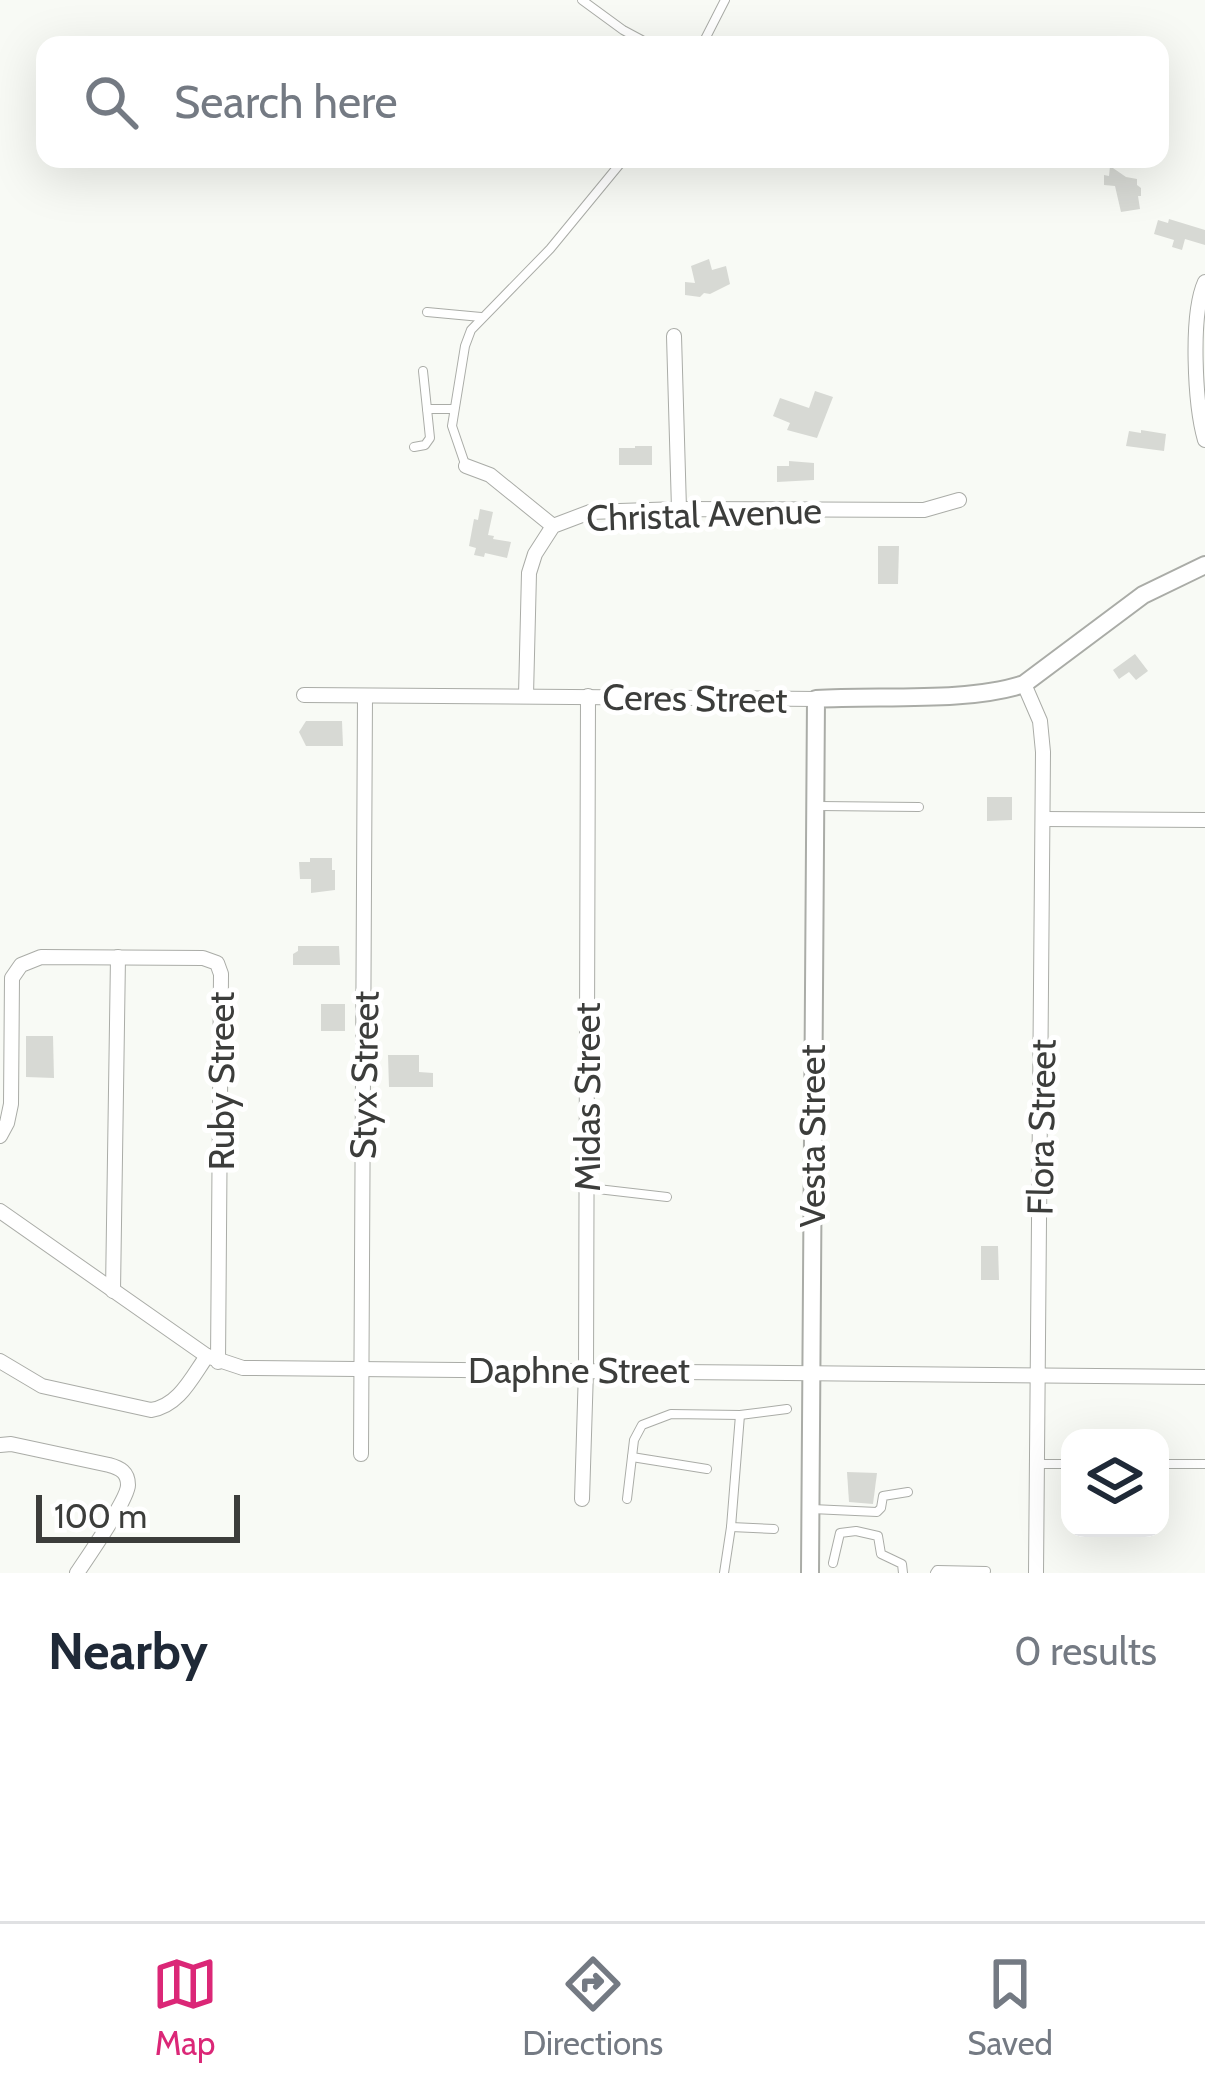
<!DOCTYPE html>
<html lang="en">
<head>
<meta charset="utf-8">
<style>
	:root { --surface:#fff; --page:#f6f6f7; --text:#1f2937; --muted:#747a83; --line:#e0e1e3; --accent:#db2777 }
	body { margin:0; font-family:Cabin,sans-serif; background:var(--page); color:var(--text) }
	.controls { position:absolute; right:36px; bottom:36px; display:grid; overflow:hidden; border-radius:24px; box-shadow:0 12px 48px #0002 }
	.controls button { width:108px; height:108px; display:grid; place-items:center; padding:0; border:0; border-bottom:3px solid var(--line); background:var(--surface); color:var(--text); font:60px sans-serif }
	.scale { position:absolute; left:36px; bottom:30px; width:204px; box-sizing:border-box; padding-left:12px; border:6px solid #3c3d3b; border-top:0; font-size:33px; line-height:42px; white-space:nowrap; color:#3c3d3b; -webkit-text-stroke:9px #fff; paint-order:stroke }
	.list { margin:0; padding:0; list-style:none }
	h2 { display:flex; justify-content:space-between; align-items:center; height:156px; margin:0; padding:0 48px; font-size:51px }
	h2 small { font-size:39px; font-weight:400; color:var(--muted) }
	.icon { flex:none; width:66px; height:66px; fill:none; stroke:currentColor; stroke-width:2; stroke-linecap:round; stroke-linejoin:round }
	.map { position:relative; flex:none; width:1205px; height:1573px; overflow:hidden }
	.search { position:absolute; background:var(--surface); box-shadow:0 12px 48px #0002; left:36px; right:36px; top:36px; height:132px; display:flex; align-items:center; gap:30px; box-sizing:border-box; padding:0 42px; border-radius:24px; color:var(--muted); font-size:45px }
	.sheet { height:348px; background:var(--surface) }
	nav { display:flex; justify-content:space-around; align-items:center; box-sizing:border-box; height:168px; border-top:3px solid var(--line); background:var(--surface); font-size:33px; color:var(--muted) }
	nav a { display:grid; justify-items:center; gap:6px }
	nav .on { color:var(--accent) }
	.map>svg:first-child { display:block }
	.building { fill:#d7d9d4 }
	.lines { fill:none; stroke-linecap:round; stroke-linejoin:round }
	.service-casing { stroke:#aaaca7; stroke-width:10 }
	.minor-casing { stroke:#aaaca7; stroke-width:16 }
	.tertiary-casing { stroke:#aaaca7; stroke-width:20 }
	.service { stroke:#fff; stroke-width:8 }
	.minor { stroke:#fff; stroke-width:14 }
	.tertiary { stroke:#fff; stroke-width:16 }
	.labels { text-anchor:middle; stroke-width:10; stroke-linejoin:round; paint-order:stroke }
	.street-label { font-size:36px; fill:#3c3d3b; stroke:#fff }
</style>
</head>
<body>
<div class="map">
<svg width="1205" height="1573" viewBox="0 0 1205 1573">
	<rect width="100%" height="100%" fill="#f8faf5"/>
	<g class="building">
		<polygon points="1110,166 1126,177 1137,179 1137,185 1141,188 1141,196 1138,196 1140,209 1121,212 1115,186 1104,185 1104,175 1109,176"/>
		<polygon points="1169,219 1205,230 1205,245 1185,239 1182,250 1172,247 1174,240 1154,234 1158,220 1168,223"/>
		<polygon points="709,259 712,270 726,266 730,284 710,294 704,293 700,297 685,295 685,282 695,283 691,266"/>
		<polygon points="815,391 833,397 817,438 787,430 790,423 773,416 780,398 809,408"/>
		<polygon points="1141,430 1166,434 1164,451 1126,446 1129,431 1141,433"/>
		<polygon points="635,446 652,446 652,465 619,465 619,448 635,448"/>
		<polygon points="789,461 814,463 814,480 777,482 777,466 789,466"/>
		<polygon points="480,509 493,512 488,535 494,536 493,539 511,542 507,558 485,553 484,557 474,555 476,548 469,546 474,519 478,520"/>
		<polygon points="878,546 899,546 898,584 878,584"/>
		<polygon points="1135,654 1148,671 1136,680 1129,672 1119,679 1113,670"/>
		<polygon points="306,721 342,721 343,746 306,746 299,732"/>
		<polygon points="987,797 1012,797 1012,820 987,821"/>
		<polygon points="310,858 332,858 332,870 335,870 335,890 311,893 311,879 300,879 299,862 310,862"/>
		<polygon points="298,946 339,946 340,965 293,965 293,954 298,951"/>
		<rect x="321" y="1004" width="24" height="27"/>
		<polygon points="26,1036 53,1036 54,1078 26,1077"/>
		<polygon points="388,1055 419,1055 419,1072 433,1073 433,1087 389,1087"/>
		<polygon points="981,1246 998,1246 999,1280 981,1280"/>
		<polygon points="847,1472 877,1473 873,1504 849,1502"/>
	</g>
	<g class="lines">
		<g class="service-casing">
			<g id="service">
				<polyline points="582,0 623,30 651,45"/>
				<polyline points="702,45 725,0"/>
				<polyline points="427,312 481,317"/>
				<polyline points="423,371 427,409"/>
				<polyline points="414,447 425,445 430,438 427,409 453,409"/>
				<polyline points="465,464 452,426 465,346 471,330 550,249 624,159"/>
				<polyline points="819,806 919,807"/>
				<polyline points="589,1188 667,1197"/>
				<polyline points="632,1457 707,1469"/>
				<polyline points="1038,1464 1070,1464"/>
				<polyline points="1160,1464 1205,1464"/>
				<polyline points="627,1499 634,1440 642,1425 671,1414 740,1415 787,1409"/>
				<polyline points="812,1509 877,1512 881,1508 883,1496 908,1492"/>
				<polyline points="731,1527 774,1529"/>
				<polyline points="833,1563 840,1533 856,1531 878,1536 881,1554 902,1564 903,1573"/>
				<polyline points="724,1573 731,1527 740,1415"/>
				<polyline points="935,1573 937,1570 986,1571"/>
			</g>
		</g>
		<g class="minor-casing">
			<g id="minor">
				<path d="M1205,282C1190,315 1195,405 1205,440"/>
				<polyline points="674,336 679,509"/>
				<polyline points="466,466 490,475 553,526"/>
				<polyline points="1024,684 1040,721 1043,752 1036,1573"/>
				<polyline points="304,695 816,699"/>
				<polyline points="526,695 529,573 535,554 553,526 590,512 679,509 924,510 959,500"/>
				<polyline points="1043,819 1205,820"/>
				<polyline points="0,1136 7,1123 11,1104 12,978 21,965 41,957 203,958 217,963 221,974 218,1362"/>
				<polyline points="0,1211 207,1356 243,1368 1205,1377"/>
				<polyline points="113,1291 118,957"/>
				<path d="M0,1361L42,1386L151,1410C179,1406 192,1377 207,1356"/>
				<path d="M0,1445L11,1444L109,1465C120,1468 128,1472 128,1485C128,1499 87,1558 77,1573"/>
				<polyline points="361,1454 365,696"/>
				<polyline points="582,1499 586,1370 588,696"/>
			</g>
		</g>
		<g class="tertiary-casing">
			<path id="tertiary" d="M810,1573L816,699C878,695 967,703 1024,684L1143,595L1205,565"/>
		</g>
		<use href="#service" class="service"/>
		<use href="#minor" class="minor"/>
		<use href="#tertiary" class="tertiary"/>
	</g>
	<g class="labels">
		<g class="street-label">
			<text transform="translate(704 514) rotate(-2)" y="13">Christal Avenue</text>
			<text transform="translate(695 698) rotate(1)" y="13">Ceres Street</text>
			<text transform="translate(364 1075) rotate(-89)" y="13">Styx Street</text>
			<text transform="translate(221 1081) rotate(-90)" y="13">Ruby Street</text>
			<text transform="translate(587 1097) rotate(-90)" y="13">Midas Street</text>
			<text transform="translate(1041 1127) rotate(-89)" y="13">Flora Street</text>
			<text transform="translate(812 1136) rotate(-90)" y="13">Vesta Street</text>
			<text x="579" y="1383">Daphne Street</text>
		</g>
	</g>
</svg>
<div class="controls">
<button><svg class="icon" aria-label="layers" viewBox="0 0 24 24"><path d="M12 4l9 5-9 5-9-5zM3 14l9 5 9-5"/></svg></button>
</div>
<div class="scale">100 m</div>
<div class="search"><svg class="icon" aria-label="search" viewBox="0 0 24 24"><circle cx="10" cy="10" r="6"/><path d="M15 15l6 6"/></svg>Search here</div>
</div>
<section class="sheet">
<h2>Nearby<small>0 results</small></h2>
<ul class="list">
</ul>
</section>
<nav>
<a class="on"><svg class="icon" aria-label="map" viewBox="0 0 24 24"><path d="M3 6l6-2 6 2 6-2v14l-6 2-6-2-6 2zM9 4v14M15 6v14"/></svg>Map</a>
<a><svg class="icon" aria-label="directions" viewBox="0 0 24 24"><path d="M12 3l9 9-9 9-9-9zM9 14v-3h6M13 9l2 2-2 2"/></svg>Directions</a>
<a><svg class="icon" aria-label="saved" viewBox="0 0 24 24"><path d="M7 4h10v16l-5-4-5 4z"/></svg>Saved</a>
</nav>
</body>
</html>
